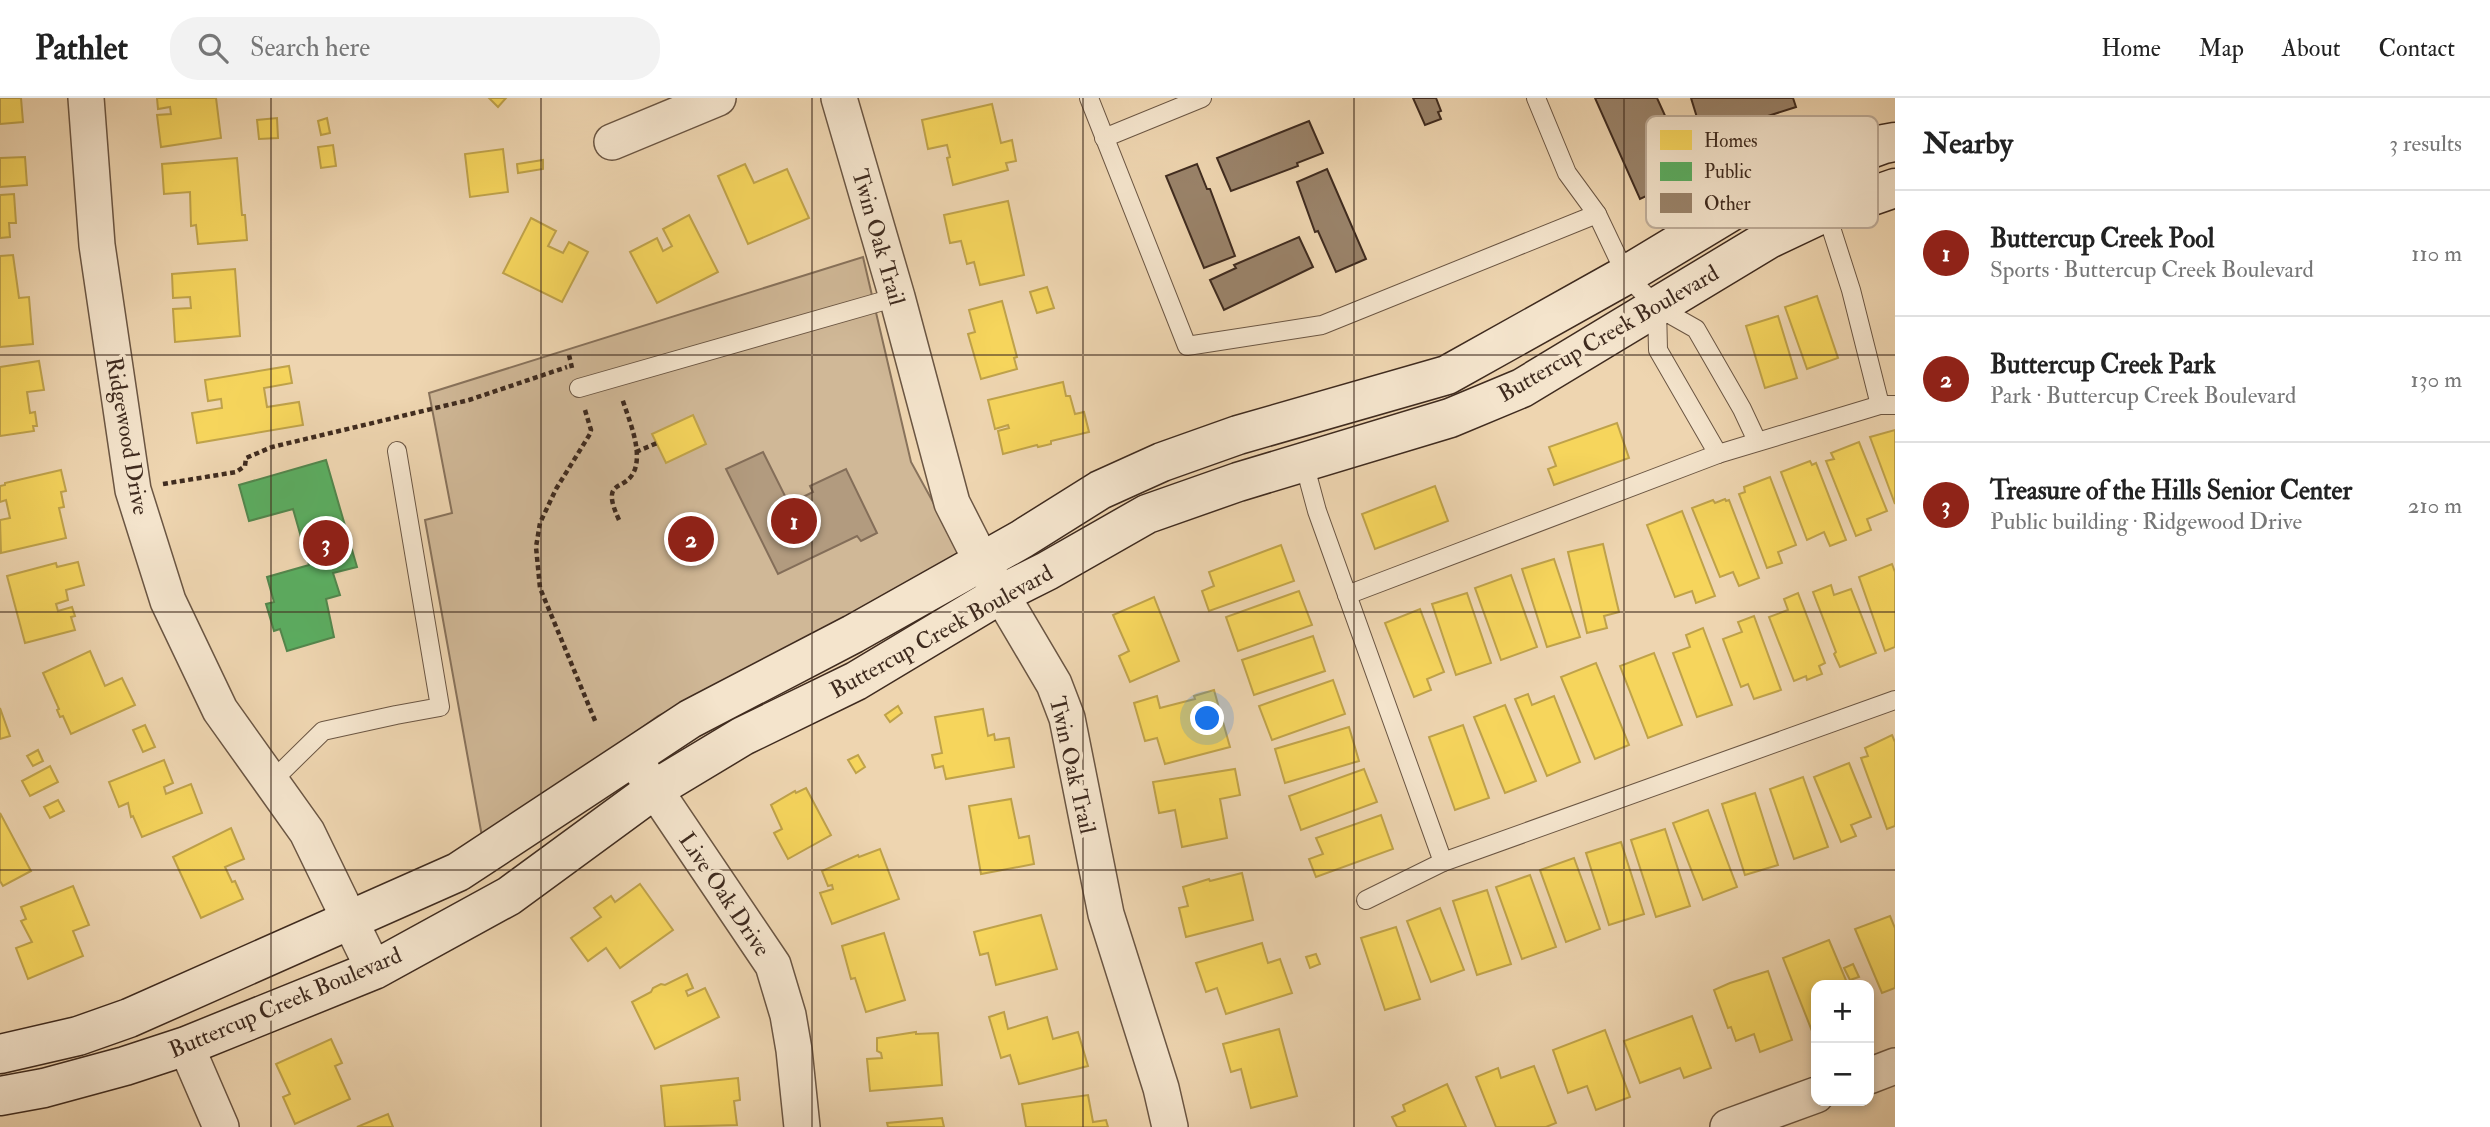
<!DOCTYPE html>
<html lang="en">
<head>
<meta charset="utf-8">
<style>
	:root { --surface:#fff; --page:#f2f2f2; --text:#222; --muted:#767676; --line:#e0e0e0; --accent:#8f2418 }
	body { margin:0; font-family:"IM FELL Double Pica",serif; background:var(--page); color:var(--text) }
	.controls { position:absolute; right:21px; bottom:21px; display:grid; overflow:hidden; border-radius:14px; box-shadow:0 4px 10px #0003 }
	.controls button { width:63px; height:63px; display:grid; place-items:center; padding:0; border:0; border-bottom:2px solid var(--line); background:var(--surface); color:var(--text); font:35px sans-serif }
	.you { position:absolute; left:1208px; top:621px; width:24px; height:24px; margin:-18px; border:5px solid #fff; border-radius:50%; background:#1a73e8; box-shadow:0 0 0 10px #1a73e833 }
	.badge { display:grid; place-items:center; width:46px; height:46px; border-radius:50%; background:var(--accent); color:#fff; font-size:23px; font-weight:700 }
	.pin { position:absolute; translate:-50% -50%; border:4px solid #fff; box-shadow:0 2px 7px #0006 }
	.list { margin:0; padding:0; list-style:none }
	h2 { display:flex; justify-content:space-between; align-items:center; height:91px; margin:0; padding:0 28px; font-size:30px }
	h2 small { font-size:23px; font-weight:400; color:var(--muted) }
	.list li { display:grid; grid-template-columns:46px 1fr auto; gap:21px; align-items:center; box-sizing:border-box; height:126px; padding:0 28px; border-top:2px solid var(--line) }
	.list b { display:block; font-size:26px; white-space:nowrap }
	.list p { margin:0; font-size:23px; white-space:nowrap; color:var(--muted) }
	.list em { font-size:23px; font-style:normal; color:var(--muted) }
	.icon { flex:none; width:38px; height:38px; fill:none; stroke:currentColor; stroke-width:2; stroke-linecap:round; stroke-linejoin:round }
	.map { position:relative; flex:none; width:1895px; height:1029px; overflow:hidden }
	header { display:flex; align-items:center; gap:42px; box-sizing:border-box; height:98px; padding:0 35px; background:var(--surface); border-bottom:2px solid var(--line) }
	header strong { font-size:33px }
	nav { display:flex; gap:38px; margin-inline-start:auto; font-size:24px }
	.search { width:490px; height:63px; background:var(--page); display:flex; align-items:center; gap:18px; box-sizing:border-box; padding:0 24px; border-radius:28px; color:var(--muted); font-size:26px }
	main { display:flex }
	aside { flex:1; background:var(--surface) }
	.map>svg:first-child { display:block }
	.green { fill:#d0b897; stroke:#88725b; stroke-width:2 }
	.water { fill:#b29b7f; stroke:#846e59; stroke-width:2 }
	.homes { fill:#f6d55c; stroke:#bfa24a; stroke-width:2 }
	.public { fill:#5aae61; stroke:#52874d; stroke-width:2 }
	.building { fill:#9a836a; stroke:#3f2b1f; stroke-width:2 }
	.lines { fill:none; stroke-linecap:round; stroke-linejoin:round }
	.lane-casing { stroke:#6b5643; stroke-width:20 }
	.street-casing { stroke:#6b5643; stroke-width:38 }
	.secondary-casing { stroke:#3f2b1f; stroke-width:41 }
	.path { stroke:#3f2b1f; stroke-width:4.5; stroke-dasharray:5 3.5; stroke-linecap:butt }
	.lane { stroke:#f4e4cc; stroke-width:18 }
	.street { stroke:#f4e4cc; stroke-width:35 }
	.secondary { stroke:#f4e4cc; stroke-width:38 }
	.grid { fill:none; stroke:#3f2b1f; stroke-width:2; stroke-opacity:0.55 }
	.labels { text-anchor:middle; stroke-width:7; stroke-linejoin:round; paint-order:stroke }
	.street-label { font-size:23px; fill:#3f2b1f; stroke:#f4e4cc }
	.key { fill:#f4e4cc; stroke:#beac98; stroke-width:2 }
	.key-label { font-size:19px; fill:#3f2b1f }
</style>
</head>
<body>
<header>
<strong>Pathlet</strong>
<div class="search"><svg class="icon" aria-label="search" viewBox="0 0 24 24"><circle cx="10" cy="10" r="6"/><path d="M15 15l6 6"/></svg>Search here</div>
<nav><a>Home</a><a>Map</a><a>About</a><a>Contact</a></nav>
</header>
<main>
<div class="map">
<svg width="1895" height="1029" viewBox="0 0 1895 1029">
	<rect width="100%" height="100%" fill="#eed5b0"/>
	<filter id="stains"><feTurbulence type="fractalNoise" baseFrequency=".00286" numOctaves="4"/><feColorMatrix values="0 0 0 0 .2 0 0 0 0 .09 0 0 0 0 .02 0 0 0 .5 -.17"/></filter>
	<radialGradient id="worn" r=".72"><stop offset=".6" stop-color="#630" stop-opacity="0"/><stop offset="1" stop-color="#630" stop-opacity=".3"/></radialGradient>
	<polygon class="green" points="863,159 911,364 961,455 895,498 658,618 483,744 425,422 452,415 429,295"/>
	<polygon class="water" points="763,354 789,406 813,394 810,388 846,371 877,435 861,443 857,438 778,476 726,371"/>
	<g class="homes">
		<polygon points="0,0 21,0 23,24 0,26"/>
		<polygon points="157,0 216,0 221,40 161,49 157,17 171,16 170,9 158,11"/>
		<polygon points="489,0 506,0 498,9"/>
		<polygon points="992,6 1001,45 1012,42 1016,63 1006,65 1008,72 953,87 947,60 950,59 947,47 928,51 922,22"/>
		<polygon points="277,20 278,40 259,41 257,22"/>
		<polygon points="327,20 330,35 321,37 318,23"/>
		<polygon points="333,47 336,68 321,70 318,49"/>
		<polygon points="503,51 508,94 470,99 465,56"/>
		<polygon points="25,59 27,87 0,89 0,60"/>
		<polygon points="237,60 242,117 245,117 247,142 198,146 196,127 191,128 190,94 164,96 162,66"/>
		<polygon points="543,62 543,71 518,75 517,66"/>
		<polygon points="745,66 754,85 787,71 809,120 748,146 718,78"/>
		<polygon points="14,96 16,125 9,125 10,139 0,140 0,97"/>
		<polygon points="1008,103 1024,177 980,187 974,164 967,166 961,143 950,145 944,117"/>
		<polygon points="689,117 718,174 657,205 630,154 657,140 663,153 672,148 663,131"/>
		<polygon points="531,120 556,133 548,148 563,155 569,144 588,154 562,204 503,175"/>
		<polygon points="13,157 19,200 29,199 33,246 0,249 0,158"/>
		<polygon points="235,171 240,238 175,244 173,211 191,210 190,199 173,200 172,176"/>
		<polygon points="1047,189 1054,210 1037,215 1030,194"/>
		<polygon points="1817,198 1838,260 1807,271 1785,209"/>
		<polygon points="1002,203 1017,259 1014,260 1017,271 981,281 968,236 975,234 969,212"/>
		<polygon points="1778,218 1797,280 1765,290 1746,228"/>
		<polygon points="39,263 44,292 27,294 30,315 35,314 37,328 33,328 34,333 0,338 0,269"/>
		<polygon points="289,268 292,285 264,290 267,309 299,304 303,327 197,345 192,315 222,310 221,301 208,303 205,282"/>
		<polygon points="1063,284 1066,298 1070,298 1075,316 1084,314 1089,334 1051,343 1051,346 1038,349 1037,347 1003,356 998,333 1009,330 1008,327 995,331 988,302"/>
		<polygon points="693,317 706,346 666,365 652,336"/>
		<polygon points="1617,325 1629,360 1554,387 1548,371 1556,368 1549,349"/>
		<polygon points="1895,332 1895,406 1870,339"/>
		<polygon points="1859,344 1887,413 1867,421 1871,432 1856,438 1826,363 1834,361 1831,355"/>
		<polygon points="1810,363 1812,367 1816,365 1846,442 1830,448 1824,434 1807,442 1781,374"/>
		<polygon points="61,372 66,393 61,394 64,409 59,410 66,440 1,455 0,422 10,420 6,402 0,404 0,388 5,387 5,385"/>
		<polygon points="1770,379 1796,447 1778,454 1782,465 1767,470 1739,396 1745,394 1744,389"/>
		<polygon points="1435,388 1448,423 1375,451 1362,416"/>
		<polygon points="1725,401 1726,403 1729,402 1759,480 1739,488 1733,474 1720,479 1692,410 1713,402 1715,405"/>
		<polygon points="1682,413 1715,498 1696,505 1692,493 1675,499 1647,427"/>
		<polygon points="1603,446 1619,514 1604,518 1607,530 1587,535 1568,454"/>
		<polygon points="1281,447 1294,483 1209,513 1202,493 1214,488 1209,474"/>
		<polygon points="1554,461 1580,539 1547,549 1522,471"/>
		<polygon points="78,464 84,487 66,492 68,502 56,506 58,513 72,509 75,518 71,519 75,532 25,545 7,478 56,465 57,469"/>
		<polygon points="1892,466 1895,474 1895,549 1885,553 1859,479"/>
		<polygon points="1511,477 1537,549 1501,562 1475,490"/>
		<polygon points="1831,487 1834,497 1851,491 1876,555 1840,569 1834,556 1836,554 1813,494"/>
		<polygon points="1299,493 1312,527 1238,553 1226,519"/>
		<polygon points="1467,495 1491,565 1456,577 1432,506"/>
		<polygon points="1798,495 1825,565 1819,568 1822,576 1807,582 1806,578 1794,583 1769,519 1788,512 1784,501"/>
		<polygon points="1154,499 1179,563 1130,584 1119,558 1129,553 1113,517"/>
		<polygon points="1420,511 1444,574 1427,581 1431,592 1414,599 1385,525"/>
		<polygon points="1754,518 1781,592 1754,601 1748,586 1741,589 1723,541 1742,534 1738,524"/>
		<polygon points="1703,530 1732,607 1697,619 1673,555 1690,549 1686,537"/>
		<polygon points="1313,538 1325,573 1254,597 1242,562"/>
		<polygon points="90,553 105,588 122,580 135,607 71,636 63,618 60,619 57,612 59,611 43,575"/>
		<polygon points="1654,555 1682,627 1648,640 1620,568"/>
		<polygon points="1596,565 1629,647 1595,661 1561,579"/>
		<polygon points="1333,582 1345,616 1272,642 1259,608"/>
		<polygon points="1214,592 1230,649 1165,666 1157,640 1145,643 1134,605 1157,598 1160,610 1191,602 1195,601 1194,598"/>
		<polygon points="1528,596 1532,607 1554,598 1580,664 1547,678 1515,601"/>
		<polygon points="1505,607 1536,683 1505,695 1474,619"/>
		<polygon points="898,608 902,615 890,624 885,617"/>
		<polygon points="0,610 10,638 0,641"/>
		<polygon points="983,611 988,638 994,636 995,642 1009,640 1014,669 946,681 943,668 935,670 932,657 942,655 935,619"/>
		<polygon points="145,627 155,649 143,654 133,632"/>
		<polygon points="1463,627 1489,700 1455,712 1429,639"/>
		<polygon points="1349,629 1359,663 1285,685 1275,651"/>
		<polygon points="1892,637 1895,644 1895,728 1887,731 1861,660 1868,658 1865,650"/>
		<polygon points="38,652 43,663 33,668 27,658"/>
		<polygon points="858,657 865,669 856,675 848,662"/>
		<polygon points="164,662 173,685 164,689 166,696 191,686 202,715 142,739 133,718 131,719 128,705 119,709 109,684"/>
		<polygon points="1849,665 1871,719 1851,727 1856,738 1841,744 1814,679"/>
		<polygon points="50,668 58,684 30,698 22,683"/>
		<polygon points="1235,671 1240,697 1220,701 1227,740 1182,749 1175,712 1159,715 1153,684"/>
		<polygon points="1364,671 1377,704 1301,732 1289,698"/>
		<polygon points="1803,679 1828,749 1794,761 1770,691"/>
		<polygon points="806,690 831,737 788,761 774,735 782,731 771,707 795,693 796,695"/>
		<polygon points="1755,695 1778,767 1745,777 1722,706"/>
		<polygon points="1011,701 1019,740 1029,738 1034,766 981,776 969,708"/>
		<polygon points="58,702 64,713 50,720 44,709"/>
		<polygon points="1708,712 1737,789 1703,802 1673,725"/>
		<polygon points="0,715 31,773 3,788 0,783"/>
		<polygon points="1381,717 1393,751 1316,779 1309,761 1323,756 1316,740"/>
		<polygon points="231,730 244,761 225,769 232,784 235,783 243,801 201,820 173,759"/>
		<polygon points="1665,731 1690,808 1656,819 1631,742"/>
		<polygon points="1621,744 1644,816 1609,827 1586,755"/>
		<polygon points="880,751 899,801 832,826 820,795 833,791 832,787 828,788 822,773 858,757 859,759"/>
		<polygon points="1574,760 1600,831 1566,844 1540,772"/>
		<polygon points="1242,775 1253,822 1186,839 1179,810 1188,808 1183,789 1209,781 1210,783"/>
		<polygon points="1530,777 1556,849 1522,861 1496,789"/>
		<polygon points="640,786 673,832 620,870 606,850 588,863 571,840 601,819 594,810 611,798 615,804"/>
		<polygon points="73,788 89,827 73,833 83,858 28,881 16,850 32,844 21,823 26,821 21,809"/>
		<polygon points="1487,792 1511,866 1477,877 1453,803"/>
		<polygon points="1440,810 1464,872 1431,884 1407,823"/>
		<polygon points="1041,817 1057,871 996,887 988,855 980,857 974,834"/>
		<polygon points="1890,818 1895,830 1895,890 1882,895 1855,831"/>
		<polygon points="1396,829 1420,901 1385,912 1361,840"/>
		<polygon points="884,835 905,902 866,914 855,880 851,881 842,848"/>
		<polygon points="1829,842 1848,887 1816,887 1816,931 1812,933 1783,860"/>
		<polygon points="1262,845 1268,865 1280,861 1292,895 1226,916 1217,890 1206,894 1196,865"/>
		<polygon points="1316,856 1320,866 1310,870 1306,859"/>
		<polygon points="1853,866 1859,879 1850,882 1844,870"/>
		<polygon points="1768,873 1792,942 1760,954 1754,936 1736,943 1731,929 1728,930 1714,892 1730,885"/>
		<polygon points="687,876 693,890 686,893 688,898 705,890 719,919 655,951 632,904 651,894 653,890 661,886 665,887"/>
		<polygon points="1004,914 1008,931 1047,919 1053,941 1078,934 1088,968 1019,986 1010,957 1001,960 989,919"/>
		<polygon points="1692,918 1711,970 1684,980 1680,970 1640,985 1624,943"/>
		<polygon points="1279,931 1297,998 1251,1010 1241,971 1231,974 1223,946"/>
		<polygon points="1605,932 1630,999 1596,1012 1587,988 1568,995 1553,952"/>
		<polygon points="916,934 916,936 938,935 942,987 870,993 867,961 882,960 881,955 877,953 877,940"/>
		<polygon points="331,941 342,965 335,968 350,1001 295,1026 283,999 290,996 276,966"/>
		<polygon points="1534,968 1556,1025 1546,1029 1496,1029 1476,979 1498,970 1501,980"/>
		<polygon points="738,980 740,1002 734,1003 737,1027 665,1029 661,988"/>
		<polygon points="1447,986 1466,1029 1397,1029 1392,1019 1405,1013 1403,1007"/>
		<polygon points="1088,997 1093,1024 1106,1022 1108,1029 1026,1029 1022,1006"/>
		<polygon points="388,1016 393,1029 357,1029"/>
		<polygon points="942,1020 944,1029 888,1029 887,1025"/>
	</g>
	<polygon class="public" points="326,362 357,469 333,475 340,497 326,501 334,539 287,553 280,531 274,533 266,506 274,504 267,479 309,467 293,411 249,423 239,387"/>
	<g class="building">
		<polygon points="1413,0 1436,0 1441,13 1438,14 1441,21 1425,27"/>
		<polygon points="1595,0 1657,0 1692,77 1640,101"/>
		<polygon points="1691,0 1793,0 1796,9 1703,39"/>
		<polygon points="1309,23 1323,55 1297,65 1298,68 1231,93 1217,60"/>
		<polygon points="1197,66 1207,91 1210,91 1235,158 1204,170 1166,78"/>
		<polygon points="1327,71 1366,161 1336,174 1318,133 1315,134 1297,84"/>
		<polygon points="1299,139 1313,169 1224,212 1210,182 1236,170 1234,167"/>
	</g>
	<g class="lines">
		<g class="lane-casing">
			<g id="lane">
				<polyline points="1089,0 1187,248 1322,227 1597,116"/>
				<polyline points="1536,0 1567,75 1597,116 1626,177 1657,209 1696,231 1742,311 1757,343"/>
				<polyline points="1104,40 1202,0"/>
				<polyline points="1826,114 1851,192 1880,307"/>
				<polyline points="1657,209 1658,252 1718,356"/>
				<polyline points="579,290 897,199"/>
				<polyline points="1304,365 1317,413 1443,764 1895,602"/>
				<polyline points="1347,497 1718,356 1880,307 1895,307"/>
				<polyline points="271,684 323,633 396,617 440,609 397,353"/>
				<polyline points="1366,802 1443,764"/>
			</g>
		</g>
		<g class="street-casing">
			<g id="street">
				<polyline points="86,0 97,147 133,392 168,503 220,612 307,734 374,872"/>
				<polyline points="839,0 897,199 952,405 982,464 1054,586 1067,620 1106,816 1161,990 1170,1029"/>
				<polyline points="612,44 718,0"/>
				<polyline points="638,667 773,867 788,917 794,952 802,1029"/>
				<polyline points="186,948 221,1029"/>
				<polyline points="1869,978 1895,968"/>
				<polyline points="1728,1029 1816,997"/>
			</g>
		</g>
		<g class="secondary-casing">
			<g id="secondary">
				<polyline points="0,956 78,938 129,920 458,774 690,621 853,536 1022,441 1100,392 1162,364 1238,337 1447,277 1626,177 1737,110 1794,79 1884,46 1895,44"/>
				<polyline points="0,998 44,990 125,968 186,948 374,872 509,798 655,691 743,638 856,583 1001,496 1047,473 1147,416 1238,384 1450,320 1522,290 1769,141 1826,114 1895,90"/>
			</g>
		</g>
		<g class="path">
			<polyline points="569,257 572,270"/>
			<polyline points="585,312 591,332 590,336 556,391 540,425 536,449 540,490 596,625"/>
			<polyline points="636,354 657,345"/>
			<polyline points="163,386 236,374 245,368 246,360 272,349 469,302 567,269"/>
			<path d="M619,422C599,378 626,396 635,371C642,350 628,320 622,300"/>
		</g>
		<use href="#lane" class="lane"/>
		<use href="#street" class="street"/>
		<use href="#secondary" class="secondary"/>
	</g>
	<path class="grid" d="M271,0V1029M541,0V1029M812,0V1029M1083,0V1029M1354,0V1029M1624,0V1029M0,257H1895M0,514H1895M0,772H1895"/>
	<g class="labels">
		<g class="street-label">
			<text transform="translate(879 139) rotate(74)" y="8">Twin Oak Trail</text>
			<text transform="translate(1608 235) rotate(-30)" y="8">Buttercup Creek Boulevard</text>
			<text transform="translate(128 338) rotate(80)" y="8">Ridgewood Drive</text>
			<text transform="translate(941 533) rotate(-29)" y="8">Buttercup Creek Boulevard</text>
			<text transform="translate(1073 667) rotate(77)" y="8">Twin Oak Trail</text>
			<text transform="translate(725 796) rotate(56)" y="8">Live Oak Drive</text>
			<text transform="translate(285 904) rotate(-23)" y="8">Buttercup Creek Boulevard</text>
		</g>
	</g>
	<rect x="1646" y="18" width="232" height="112" rx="10" class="key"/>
	<rect x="1660" y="32" width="32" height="20" fill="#f6d55c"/>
	<rect x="1660" y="64" width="32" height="19" fill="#5aae61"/>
	<rect x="1660" y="95" width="32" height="20" fill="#9a836a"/>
	<g class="key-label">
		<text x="1704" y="49">Homes</text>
		<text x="1704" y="80">Public</text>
		<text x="1704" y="112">Other</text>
	</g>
	<rect width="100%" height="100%" filter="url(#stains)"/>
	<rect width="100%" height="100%" fill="url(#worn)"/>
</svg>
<div class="controls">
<button>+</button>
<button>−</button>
</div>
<div class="you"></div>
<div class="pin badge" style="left:794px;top:423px">1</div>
<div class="pin badge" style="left:691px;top:441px">2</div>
<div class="pin badge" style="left:326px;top:445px">3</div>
</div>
<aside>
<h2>Nearby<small>3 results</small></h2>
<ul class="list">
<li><span class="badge">1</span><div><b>Buttercup Creek Pool</b><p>Sports · Buttercup Creek Boulevard</p></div><em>110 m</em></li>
<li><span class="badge">2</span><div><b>Buttercup Creek Park</b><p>Park · Buttercup Creek Boulevard</p></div><em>130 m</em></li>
<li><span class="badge">3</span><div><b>Treasure of the Hills Senior Center</b><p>Public building · Ridgewood Drive</p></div><em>210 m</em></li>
</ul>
</aside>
</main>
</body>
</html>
